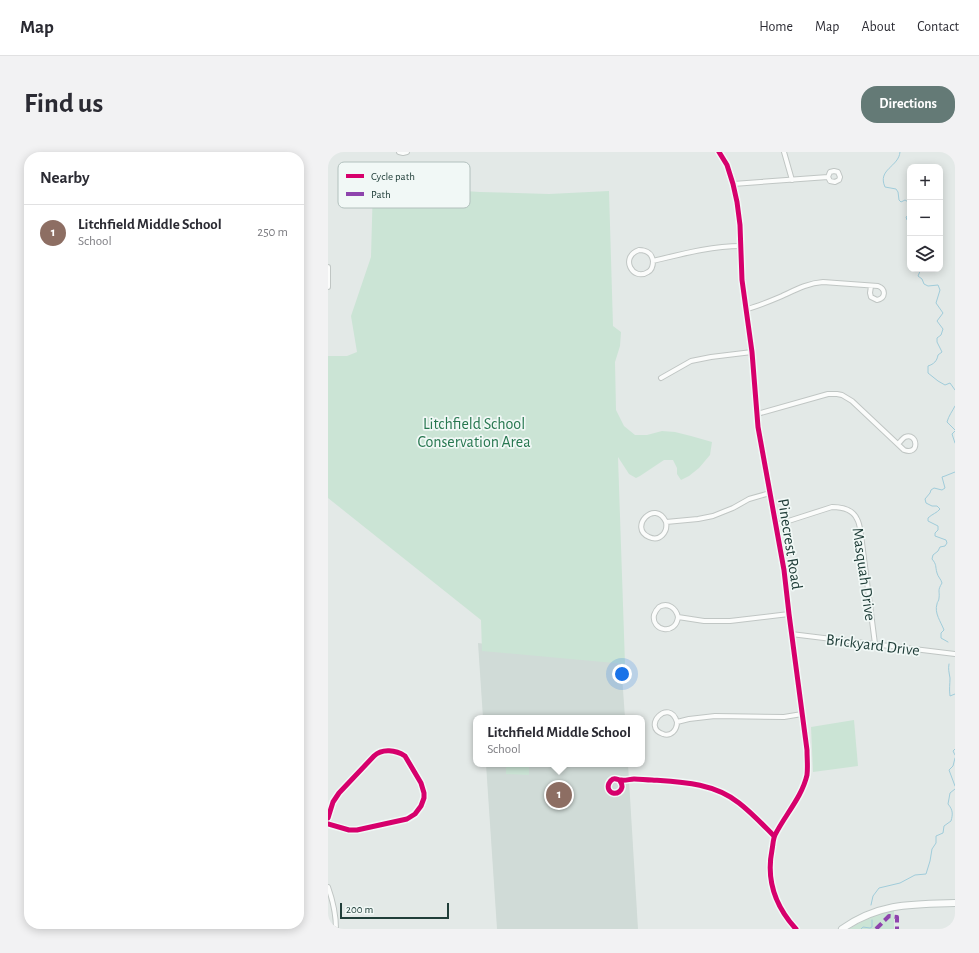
<!DOCTYPE html>
<html lang="en">
<head>
<meta charset="utf-8">
<style>
	:root { --surface:#fff; --page:#f2f2f3; --text:#2b2b33; --muted:#7c7c81; --line:#e1e1e2; --accent:#647a76 }
	body { margin:0; font-family:"Alegreya Sans",sans-serif; background:var(--page); color:var(--text) }
	.controls { position:absolute; right:12px; top:12px; display:grid; overflow:hidden; border-radius:8px; box-shadow:0 2px 10px #0003 }
	.controls button { width:36px; height:36px; display:grid; place-items:center; padding:0; border:0; border-bottom:1px solid var(--line); background:var(--surface); color:var(--text); font:20px sans-serif }
	.scale { position:absolute; left:12px; bottom:10px; width:109px; box-sizing:border-box; padding-left:4px; border:2px solid #203e39; border-top:0; font-size:11px; line-height:14px; white-space:nowrap; color:#203e39; -webkit-text-stroke:3px #f1f8f6; paint-order:stroke }
	.you { position:absolute; left:294px; top:522px; width:14px; height:14px; margin:-10px; border:3px solid #fff; border-radius:50%; background:#1a73e8; box-shadow:0 0 0 6px #1a73e833 }
	.badge { display:grid; place-items:center; width:26px; height:26px; border-radius:50%; background:var(--accent); color:#fff; font-size:13px; font-weight:700 }
	.pin { position:absolute; translate:-50% -50%; border:2px solid #fff; box-shadow:0 1px 4px #0006 }
	.popup { position:absolute; left:145px; top:563px; width:172px; height:52px; box-sizing:border-box; display:grid; place-content:center; border-radius:8px; background:var(--surface); filter:drop-shadow(0 1px 3px #0005); font-size:13px; white-space:nowrap; color:var(--muted) }
	.popup b { font-size:15px; color:var(--text) }
	.popup::after { content:''; position:absolute; left:50%; top:100%; margin-left:-8px; border:8px solid transparent; border-top-color:var(--surface) }
	.list { margin:0; padding:0; list-style:none }
	h2 { display:flex; justify-content:space-between; align-items:center; height:52px; margin:0; padding:0 16px; font-size:17px }
	h2 small { font-size:13px; font-weight:400; color:var(--muted) }
	.list li { display:grid; grid-template-columns:26px 1fr auto; gap:12px; align-items:center; box-sizing:border-box; height:56px; padding:0 16px; border-top:1px solid var(--line) }
	.list b { display:block; font-size:15px; white-space:nowrap }
	.list p { margin:0; font-size:13px; white-space:nowrap; color:var(--muted) }
	.list em { font-size:13px; font-style:normal; color:var(--muted) }
	.icon { flex:none; width:22px; height:22px; fill:none; stroke:currentColor; stroke-width:2; stroke-linecap:round; stroke-linejoin:round }
	.map { position:relative; flex:none; width:627px; height:777px; overflow:hidden; border-radius:16px }
	header { display:flex; align-items:center; gap:24px; box-sizing:border-box; height:56px; padding:0 20px; background:var(--surface); border-bottom:1px solid var(--line) }
	header strong { font-size:19px }
	nav { display:flex; gap:22px; margin-inline-start:auto; font-size:14px }
	.intro { display:flex; align-items:center; justify-content:space-between; box-sizing:border-box; height:96px; padding:0 24px }
	h1 { margin:0; font-size:28px }
	.button { padding:10px 18px; border-radius:16px; background:var(--accent); color:#fff; font-size:14px; font-weight:700 }
	main { display:flex; gap:24px; padding:0 24px }
	aside { flex:1; background:var(--surface); border-radius:16px; box-shadow:0 2px 10px #0003 }
	.map>svg:first-child { display:block }
	.built { fill:#d0dbd7 }
	.green { fill:#cbe4d5 }
	.lines { fill:none; stroke-linecap:round; stroke-linejoin:round }
	.stream { stroke:#a0ccda; stroke-width:1 }
	.minor-casing { stroke:#c0c6c4; stroke-width:6 }
	.tertiary-casing { stroke:#c0c6c4; stroke-width:7 }
	.secondary-casing { stroke:#bfc7c5; stroke-width:8 }
	.minor { stroke:#fbfcfb; stroke-width:4 }
	.tertiary { stroke:#fbfcfb; stroke-width:5 }
	.secondary { stroke:#fbfcfb; stroke-width:6 }
	.quiet { stroke:#8e44ad; stroke-width:4; stroke-dasharray:8 4; stroke-linecap:butt }
	.cycleway-casing { stroke:#f1f8f6; stroke-width:8 }
	.cycleway { stroke:#d6006c; stroke-width:5 }
	.labels { text-anchor:middle; stroke-width:3.5; stroke-linejoin:round; paint-order:stroke }
	.park-label { font-size:16px; fill:#277750; stroke:#f1f8f6 }
	.street-label { font-size:16px; fill:#203e39; stroke:#f1f8f6 }
	.key { fill:#f1f8f6; stroke:#b2c0bd; stroke-width:1 }
	.key-label { font-size:11px; fill:#203e39 }
</style>
</head>
<body>
<header>
<strong>Map</strong>
<nav><a>Home</a><a>Map</a><a>About</a><a>Contact</a></nav>
</header>
<div class="intro"><h1>Find us</h1><a class="button">Directions</a></div>
<main>
<aside>
<h2>Nearby<small></small></h2>
<ul class="list">
<li><span class="badge" style="background:#8d6e63">1</span><div><b>Litchfield Middle School</b><p>School</p></div><em>250 m</em></li>
</ul>
</aside>
<div class="map">
<svg width="627" height="777" viewBox="0 0 627 777">
	<rect width="100%" height="100%" fill="#e3e9e7"/>
	<g class="built">
		<polygon points="150,491 293,509 297,566 155,566"/>
		<polygon points="158,612 300,612 310,777 169,777"/>
	</g>
	<g class="green">
		<polygon points="45,33 152,40 221,42 281,39 285,174 293,180 292,194 287,210 288,258 296,274 307,283 319,283 334,279 347,280 363,284 384,290 382,303 371,316 361,324 353,328 349,322 349,316 345,308 336,308 312,324 308,326 301,322 290,305 297,512 154,499 153,468 0,346 0,204 19,204 29,200 23,164 43,105"/>
		<polygon points="526,568 530,614 485,620 483,575"/>
		<polygon points="178,612 201,612 201,623 178,622"/>
		<polygon points="566,758 566,777 521,777 542,765"/>
	</g>
	<g class="lines">
		<g class="stream">
			<path d="M572,0C571,15 549,17 557,35L568,37L570,40L571,48L573,50L577,48L582,51"/>
			<polyline points="582,63 581,63 578,65 579,68 582,69"/>
			<path d="M593,117L590,124L594,127L596,132L600,134L610,133L612,138L608,151L615,161L609,169L615,177L613,183L609,186V190L614,200L610,203C609,209 606,212 600,214V221L610,229L617,233L622,231L627,238"/>
			<path d="M627,254C624,260 621,263 619,270L627,278"/>
			<polyline points="627,279 624,282 627,291"/>
			<path d="M620,490L613,486V481L616,478C613,470 606,461 609,452C609,450 611,449 611,446C612,439 609,439 614,431C613,427 610,425 609,421C607,414 609,413 604,407L605,403L610,399L612,395L617,394L619,391L618,388L607,384V381L610,378V374L600,369V366C604,362 609,361 612,357L609,354H604L598,351L597,347L602,341L603,338L606,336L614,338L617,336L614,325L617,324L627,320"/>
			<path d="M621,512C620,517 621,520 622,526C622,532 621,537 622,544L627,542"/>
			<polyline points="627,597 625,599 627,603"/>
			<polyline points="627,606 625,614 621,618 627,634"/>
			<path d="M543,753L545,744L551,736L572,731L587,723L598,722L602,709L604,697L608,691V684L615,681L616,674L623,669C625,662 625,658 620,652L622,641L627,637"/>
			<polyline points="533,777 535,775 542,776 544,775 544,768"/>
		</g>
		<g class="minor-casing">
			<g id="minor">
				<polyline points="71,0 75,1 79,0"/>
				<polyline points="456,0 464,28"/>
				<polyline points="405,32 500,25 502,20 506,19 510,20 512,25 511,28 507,30 502,29 500,25"/>
				<path d="M325,109C325,114 324,118 320,120C305,130 291,105 311,98C319,98 324,102 325,109C354,102 383,94 413,94"/>
				<polyline points="0,115 0,135"/>
				<path d="M419,157C431,154 442,149 454,144C467,138 480,131 495,130L550,134C558,137 558,146 549,148L543,145L542,141L543,134"/>
				<polyline points="333,226 363,209 383,205 424,200"/>
				<path d="M429,262L500,242H509L514,243L524,249L576,298C592,304 590,280 577,285C575,286 572,290 570,292"/>
				<path d="M338,370C340,380 332,390 321,385C300,376 327,346 338,370L370,367L385,364L405,356L421,347L442,341"/>
				<path d="M448,373L504,355C514,355 525,358 529,367C532,372 532,378 533,383L547,492"/>
				<path d="M350,465C348,484 323,479 326,463C327,460 329,457 331,455C340,450 348,456 350,465L376,469H402L461,462"/>
				<polyline points="463,482 627,502"/>
				<path d="M349,570C349,578 343,585 335,582C313,575 341,545 349,570L361,567L387,564L456,565L474,562"/>
				<path d="M292,629C299,638 286,646 281,638C279,634 281,629 285,627C288,626 290,628 293,628C297,629 302,627 306,627C312,627 318,628 324,628C354,630 386,631 411,651C424,661 435,673 446,684"/>
				<path d="M0,666L5,650L11,641L46,604C54,596 68,598 77,604L93,631L96,641V646L93,654L87,662L79,667L29,678H21L0,672"/>
				<path d="M0,735C5,749 8,762 8,777"/>
			</g>
		</g>
		<g class="tertiary-casing">
			<path id="tertiary" d="M391,0L399,13L405,32L409,50L412,73L414,128L424,200L430,275L456,418L461,462L479,598C479,607 480,615 479,623C474,645 457,663 447,683C445,687 445,693 444,698C438,728 448,755 468,777"/>
		</g>
		<g class="secondary-casing">
			<path id="secondary" d="M514,777C551,751 584,752 627,751"/>
		</g>
		<use href="#minor" class="minor"/>
		<use href="#tertiary" class="tertiary"/>
		<use href="#secondary" class="secondary"/>
		<polyline class="quiet" points="548,777 561,764 569,765 569,777"/>
		<g class="cycleway-casing">
			<g id="cycleway">
				<path d="M391,0L399,13L405,32L409,50L412,73L414,128L424,200L430,275L456,418L461,462L479,598C479,607 480,615 479,623C474,645 457,663 447,683C445,687 445,693 444,698C438,728 448,755 468,777"/>
				<path d="M292,629C299,638 286,646 281,638C279,634 281,629 285,627C288,626 290,628 293,628C297,629 302,627 306,627C312,627 318,628 324,628C354,630 386,631 411,651C424,661 435,673 446,684"/>
				<path d="M0,666L5,650L11,641L46,604C54,596 68,598 77,604L93,631L96,641V646L93,654L87,662L79,667L29,678H21L0,672"/>
			</g>
		</g>
		<use href="#cycleway" class="cycleway"/>
	</g>
	<g class="labels">
		<g class="park-label">
			<text x="146" y="277">Litchfield School<tspan x="146" dy="18">Conservation Area</tspan></text>
		</g>
		<g class="street-label">
			<text transform="translate(463 392) rotate(81)" y="6">Pinecrest Road</text>
			<text transform="translate(537 422) rotate(82)" y="6">Masquah Drive</text>
			<text transform="translate(545 492) rotate(7)" y="6">Brickyard Drive</text>
		</g>
	</g>
	<rect x="10" y="10" width="132" height="46" rx="6" class="key"/>
	<rect x="18" y="22" width="18" height="4" fill="#d6006c"/>
	<rect x="18" y="40" width="18" height="4" fill="#8e44ad"/>
	<g class="key-label">
		<text x="43" y="28">Cycle path</text>
		<text x="43" y="46">Path</text>
	</g>
</svg>
<div class="controls">
<button>+</button>
<button>−</button>
<button><svg class="icon" aria-label="layers" viewBox="0 0 24 24"><path d="M12 4l9 5-9 5-9-5zM3 14l9 5 9-5"/></svg></button>
</div>
<div class="scale">200 m</div>
<div class="you"></div>
<div class="pin badge" style="left:231px;top:643px;background:#8d6e63">1</div>
<div class="popup"><b>Litchfield Middle School</b>School</div>
</div>
</main>
</body>
</html>
